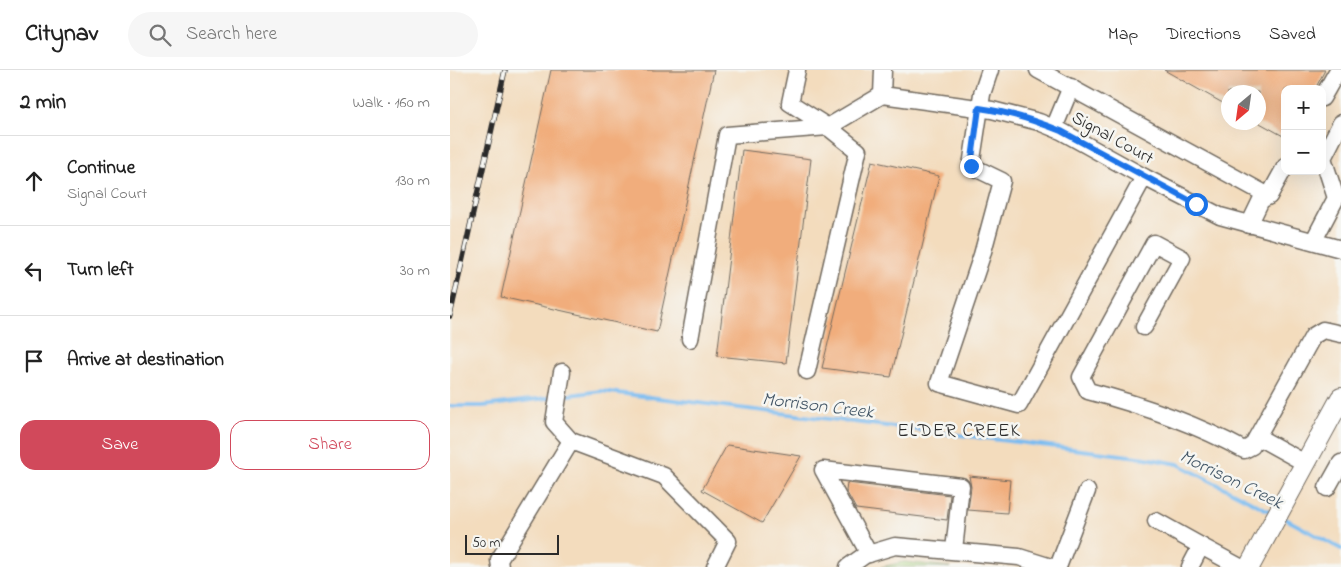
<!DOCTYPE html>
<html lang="en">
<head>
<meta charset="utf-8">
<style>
	:root { --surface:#fff; --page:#f6f6f6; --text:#222; --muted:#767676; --line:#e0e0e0; --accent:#d1495b }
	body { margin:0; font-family:"Indie Flower",sans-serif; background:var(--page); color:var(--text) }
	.controls { position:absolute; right:15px; top:15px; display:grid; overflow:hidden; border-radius:10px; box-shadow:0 5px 20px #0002 }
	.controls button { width:45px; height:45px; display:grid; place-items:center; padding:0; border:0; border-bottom:1px solid var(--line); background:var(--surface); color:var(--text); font:25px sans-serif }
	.compass { position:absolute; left:771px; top:15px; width:45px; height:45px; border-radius:50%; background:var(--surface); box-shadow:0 5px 20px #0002; rotate:209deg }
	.scale { position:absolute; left:15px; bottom:12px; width:94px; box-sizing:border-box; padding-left:5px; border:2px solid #2b2b2b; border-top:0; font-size:14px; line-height:18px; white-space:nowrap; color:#2b2b2b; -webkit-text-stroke:4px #f6f6f2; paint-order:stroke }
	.stop { position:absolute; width:15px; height:15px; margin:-11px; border:4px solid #1a73e8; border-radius:50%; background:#fff }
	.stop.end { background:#1a73e8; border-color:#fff; box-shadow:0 1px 5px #0008 }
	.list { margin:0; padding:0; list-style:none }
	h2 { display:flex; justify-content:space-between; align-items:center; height:65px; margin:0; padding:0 20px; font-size:21px }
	h2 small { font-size:16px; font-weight:400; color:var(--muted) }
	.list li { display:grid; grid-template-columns:32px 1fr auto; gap:15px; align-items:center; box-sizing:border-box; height:90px; padding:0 20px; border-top:1px solid var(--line) }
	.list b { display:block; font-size:19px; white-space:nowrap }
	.list p { margin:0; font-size:16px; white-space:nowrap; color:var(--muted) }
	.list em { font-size:16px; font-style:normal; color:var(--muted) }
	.actions { display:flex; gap:10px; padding:15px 20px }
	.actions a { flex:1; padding:11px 0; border:1px solid var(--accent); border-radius:15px; text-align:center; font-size:18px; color:var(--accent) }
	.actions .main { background:var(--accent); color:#fff }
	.icon { flex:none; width:28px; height:28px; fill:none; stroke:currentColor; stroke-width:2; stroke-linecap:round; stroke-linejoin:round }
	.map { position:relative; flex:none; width:891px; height:497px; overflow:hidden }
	header { display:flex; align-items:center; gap:30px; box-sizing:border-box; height:70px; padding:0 25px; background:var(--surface); border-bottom:1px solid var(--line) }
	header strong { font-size:24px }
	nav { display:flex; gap:28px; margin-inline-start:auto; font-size:18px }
	.search { width:350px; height:45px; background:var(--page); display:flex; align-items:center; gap:12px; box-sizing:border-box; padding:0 18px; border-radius:28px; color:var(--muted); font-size:19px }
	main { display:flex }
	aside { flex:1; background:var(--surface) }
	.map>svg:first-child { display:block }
	.green { fill:#afd781; stroke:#6d8156 }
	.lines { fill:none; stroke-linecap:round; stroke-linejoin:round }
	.stream { stroke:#7bbcf0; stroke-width:4 }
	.building { fill:#f1ad7b }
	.minor-casing { stroke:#71695e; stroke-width:19 }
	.major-casing { stroke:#71695e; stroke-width:22 }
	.minor { stroke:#fff; stroke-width:16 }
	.major { stroke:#fff; stroke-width:20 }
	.rail-casing { stroke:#2b2b2b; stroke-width:5.5 }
	.rail { stroke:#f6f6f2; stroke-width:4; stroke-dasharray:11; stroke-linecap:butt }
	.route { stroke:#1a73e8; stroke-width:6 }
	.labels { text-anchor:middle; stroke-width:5; stroke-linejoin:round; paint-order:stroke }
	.street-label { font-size:18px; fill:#2b2b2b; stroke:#f6f6f2 }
	.water-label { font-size:19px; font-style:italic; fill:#435666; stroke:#f6f6f2 }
	.neighbourhood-label { font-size:19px; letter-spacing:1px; fill:#2b2b2b; stroke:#f6f6f2 }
</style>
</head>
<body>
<header>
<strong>Citynav</strong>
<div class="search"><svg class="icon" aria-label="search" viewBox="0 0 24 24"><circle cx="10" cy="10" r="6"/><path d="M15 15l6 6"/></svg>Search here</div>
<nav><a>Map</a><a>Directions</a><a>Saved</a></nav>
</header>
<main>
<aside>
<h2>2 min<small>Walk · 160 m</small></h2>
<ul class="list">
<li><svg class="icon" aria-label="ahead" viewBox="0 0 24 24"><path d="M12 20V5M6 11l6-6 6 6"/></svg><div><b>Continue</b><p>Signal Court</p></div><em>130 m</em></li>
<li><svg class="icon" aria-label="left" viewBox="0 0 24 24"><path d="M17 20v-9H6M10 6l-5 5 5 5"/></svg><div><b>Turn left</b></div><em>30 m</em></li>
<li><svg class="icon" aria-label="arrive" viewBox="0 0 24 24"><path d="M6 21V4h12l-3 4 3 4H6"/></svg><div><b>Arrive at destination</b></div></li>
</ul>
<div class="actions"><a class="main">Save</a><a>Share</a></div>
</aside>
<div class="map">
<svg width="891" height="497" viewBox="0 0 891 497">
	<rect width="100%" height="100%" fill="#f6f6f2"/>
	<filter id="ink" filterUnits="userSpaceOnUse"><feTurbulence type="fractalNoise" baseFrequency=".02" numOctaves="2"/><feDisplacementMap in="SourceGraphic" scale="10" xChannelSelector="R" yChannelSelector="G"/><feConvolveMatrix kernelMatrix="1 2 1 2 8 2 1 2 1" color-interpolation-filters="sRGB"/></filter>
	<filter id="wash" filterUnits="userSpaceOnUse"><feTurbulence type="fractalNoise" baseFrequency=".0096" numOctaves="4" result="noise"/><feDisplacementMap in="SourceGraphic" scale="20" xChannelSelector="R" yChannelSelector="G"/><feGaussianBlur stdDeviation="1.12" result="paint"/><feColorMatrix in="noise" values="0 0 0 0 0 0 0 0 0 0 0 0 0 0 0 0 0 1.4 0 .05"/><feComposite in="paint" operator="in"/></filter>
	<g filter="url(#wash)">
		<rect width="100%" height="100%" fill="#f3dcbd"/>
		<polygon class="green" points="454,492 500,497 431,497"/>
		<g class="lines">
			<g class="stream">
				<polyline points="112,326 151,321 696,388 728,394 823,443"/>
				<polyline points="0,336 33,336 105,327"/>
				<polyline points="834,448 891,479"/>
			</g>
		</g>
		<g id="blocks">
			<g class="building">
				<polygon points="101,0 264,0 207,262 51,227"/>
				<polygon points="714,0 875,0 865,19 835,19 835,67 808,52 808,22 778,22 778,36"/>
				<polygon points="292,80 361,89 336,293 267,286"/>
				<polygon points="422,91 489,106 441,307 372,298"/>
				<polygon points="277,375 351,386 312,453 252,420"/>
				<polygon points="519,406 560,410 557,443 518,440 521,417"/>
				<polygon points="397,413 500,425 497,450 406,439 396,421"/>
			</g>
		</g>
	</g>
	<g filter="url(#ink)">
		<use href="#blocks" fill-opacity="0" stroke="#71695e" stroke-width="1"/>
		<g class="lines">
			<g class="minor-casing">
				<g id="minor">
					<polyline points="347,0 340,33 378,57"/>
					<polyline points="433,0 432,25 542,40 589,52 611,61 694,107 770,146 891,179"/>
					<polyline points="540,0 532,24 521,96 552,111 532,185 489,313 569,335 694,107"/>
					<polyline points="588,0 819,126"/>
					<polyline points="872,28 888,0"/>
					<polyline points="604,58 621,17"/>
					<polyline points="799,155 811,130 819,126 835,97"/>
					<polyline points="864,170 886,128 873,88 891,53"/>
					<path d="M694,257L732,188L704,173L631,307L638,321C692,335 746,354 794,380L802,376L863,266L873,260L891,264"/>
					<polyline points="240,269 277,65 378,57"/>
					<polyline points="357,301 408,81 378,57 432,25"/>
					<polyline points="112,302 104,352 121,371"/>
					<polyline points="808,367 855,393"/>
					<polyline points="877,418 891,393"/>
					<polyline points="706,451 751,476"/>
					<polyline points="419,484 373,400 511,416 504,480"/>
					<polyline points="50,497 49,490 121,371 214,406 278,471 265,497"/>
					<polyline points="398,497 415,485 445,476 569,487 601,497"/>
					<polyline points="608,497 637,421"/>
					<polyline points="740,497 751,476 790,497"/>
				</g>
			</g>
			<g class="major-casing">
				<polyline id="major" points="799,497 891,328"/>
			</g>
			<use href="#minor" class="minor"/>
			<use href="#major" class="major"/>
			<g class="rail-casing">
				<polyline id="rail" points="0,246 55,0"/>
			</g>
			<use href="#rail" class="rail"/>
		</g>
	</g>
	<g class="lines" filter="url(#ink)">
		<path class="route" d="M521,96L529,38C558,42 584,50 611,61L746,134"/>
	</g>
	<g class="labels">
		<g class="street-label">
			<text transform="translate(663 67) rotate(29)" y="6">Signal Court</text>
		</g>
		<g class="water-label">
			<text transform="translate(368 334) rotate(7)" y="7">Morrison Creek</text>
			<text transform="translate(782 408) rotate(26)" y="7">Morrison Creek</text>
		</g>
		<g class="neighbourhood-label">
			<text x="509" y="366">ELDER CREEK</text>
		</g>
	</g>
</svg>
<div class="controls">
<button>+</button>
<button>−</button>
</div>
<svg class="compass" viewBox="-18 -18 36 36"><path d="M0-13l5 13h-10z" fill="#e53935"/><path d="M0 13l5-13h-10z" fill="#767676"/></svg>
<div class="scale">50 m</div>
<div class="stop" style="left:746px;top:134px"></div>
<div class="stop end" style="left:521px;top:96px"></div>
</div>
</main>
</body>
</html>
